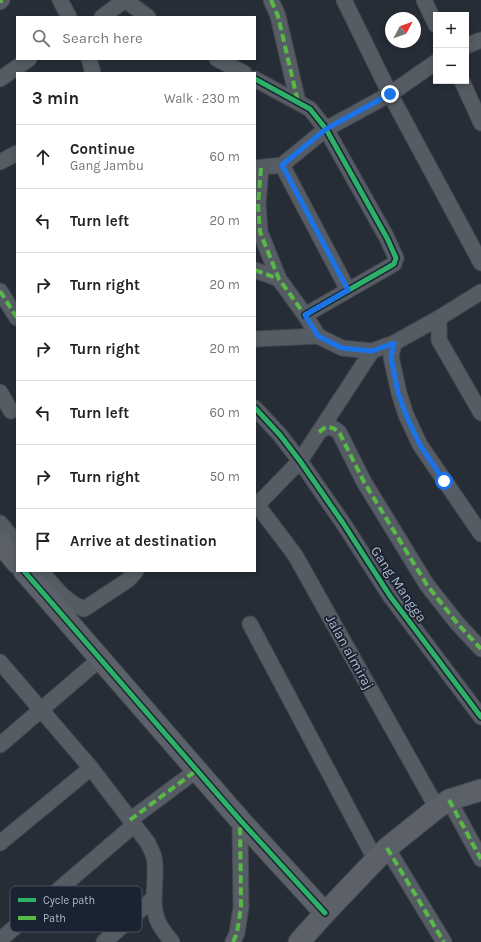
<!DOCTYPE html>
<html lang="en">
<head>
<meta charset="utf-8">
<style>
	:root { --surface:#fff; --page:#f6f6f6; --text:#222; --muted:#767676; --line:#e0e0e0 }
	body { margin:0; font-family:Karla,sans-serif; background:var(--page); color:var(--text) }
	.controls { position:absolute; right:12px; top:12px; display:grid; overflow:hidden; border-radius:0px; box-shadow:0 2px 6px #0003 }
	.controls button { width:36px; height:36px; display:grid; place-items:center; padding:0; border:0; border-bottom:1px solid var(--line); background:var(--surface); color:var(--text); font:20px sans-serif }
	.compass { position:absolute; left:385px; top:12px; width:36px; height:36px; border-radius:50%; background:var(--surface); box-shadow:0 2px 6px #0003; rotate:49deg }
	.stop { position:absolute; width:12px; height:12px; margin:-9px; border:3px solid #1a73e8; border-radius:50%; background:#fff }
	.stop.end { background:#1a73e8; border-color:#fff; box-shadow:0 1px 4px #0008 }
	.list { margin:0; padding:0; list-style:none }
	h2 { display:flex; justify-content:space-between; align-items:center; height:52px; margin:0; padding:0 16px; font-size:17px }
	h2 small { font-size:13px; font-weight:400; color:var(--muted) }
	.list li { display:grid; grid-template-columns:26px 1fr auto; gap:12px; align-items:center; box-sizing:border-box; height:64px; padding:0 16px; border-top:1px solid var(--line) }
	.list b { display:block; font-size:15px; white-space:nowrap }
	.list p { margin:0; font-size:13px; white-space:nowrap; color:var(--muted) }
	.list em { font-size:13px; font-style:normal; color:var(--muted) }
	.icon { flex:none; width:22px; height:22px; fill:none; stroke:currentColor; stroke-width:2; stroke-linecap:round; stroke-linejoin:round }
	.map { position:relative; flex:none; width:481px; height:942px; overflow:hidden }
	.search { position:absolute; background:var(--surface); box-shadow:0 2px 6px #0003; left:16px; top:16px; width:240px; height:44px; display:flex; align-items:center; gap:10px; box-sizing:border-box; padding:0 14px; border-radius:0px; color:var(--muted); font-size:15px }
	.panel { position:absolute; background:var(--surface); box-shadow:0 2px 6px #0003; left:16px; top:72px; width:240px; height:500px; border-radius:0px }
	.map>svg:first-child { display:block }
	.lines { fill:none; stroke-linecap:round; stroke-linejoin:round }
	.street-casing { stroke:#43484f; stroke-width:17 }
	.secondary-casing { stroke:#43484f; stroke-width:23 }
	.street { stroke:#565c64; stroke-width:15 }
	.secondary { stroke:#5b6069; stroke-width:21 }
	.quiet { stroke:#58b947; stroke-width:4; stroke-dasharray:8 4; stroke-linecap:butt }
	.cycleway-casing { stroke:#1a2331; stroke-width:8 }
	.cycleway { stroke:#2db169; stroke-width:5 }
	.route { stroke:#1a73e8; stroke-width:5 }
	.labels { text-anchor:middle; stroke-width:3.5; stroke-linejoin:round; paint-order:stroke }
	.street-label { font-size:14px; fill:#afb9c8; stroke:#1a2331 }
	.key { fill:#1a2331; stroke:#47505e; stroke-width:1 }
	.key-label { font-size:11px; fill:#afb9c8 }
</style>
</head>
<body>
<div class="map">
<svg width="481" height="942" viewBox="0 0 481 942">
	<rect width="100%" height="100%" fill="#262d37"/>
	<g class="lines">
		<g class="street-casing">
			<g id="street">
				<polyline points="60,0 69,17"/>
				<polyline points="125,0 148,17"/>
				<polyline points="271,0 278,16 298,102"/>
				<polyline points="344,0 390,94 481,263"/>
				<polyline points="424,0 436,25"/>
				<polyline points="0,2 2,0"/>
				<polyline points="102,17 125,0"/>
				<polyline points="466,46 481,40"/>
				<polyline points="89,59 93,73"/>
				<polyline points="217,59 244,73"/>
				<polyline points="0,79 29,59"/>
				<polyline points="255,79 310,109 326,129 387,238 396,258 394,264 305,315"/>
				<polyline points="462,81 481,123"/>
				<polyline points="0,162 17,153"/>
				<polyline points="282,165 348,290"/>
				<polyline points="255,168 282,165 326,129 390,94 436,62"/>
				<polyline points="261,168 258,204 260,232 279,279 305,315 318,336"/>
				<polyline points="255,270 279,279"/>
				<polyline points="0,291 17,318"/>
				<polyline points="439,318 439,340 481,413"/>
				<polyline points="255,339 318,336 342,348 372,351 394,343 439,318 481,292"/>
				<polyline points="394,343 391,357 399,393 406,415 420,445 481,534"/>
				<polyline points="0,392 11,411"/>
				<polyline points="255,408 280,435 300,461 343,523 390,596 481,717"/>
				<polyline points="319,432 326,427 333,428 339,432 364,482 427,585 457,623 481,649"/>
				<polyline points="255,502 295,555 437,808"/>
				<polyline points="257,505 300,461 372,351"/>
				<polyline points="0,523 17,543"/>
				<path d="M41,571C54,586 65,602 84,609L128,580L136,571"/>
				<polyline points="250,624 375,859"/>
				<path d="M0,662L91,768L148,843C150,848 153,853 154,857C158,878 150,899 157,919C160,928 167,935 172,942"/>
				<polyline points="0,745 100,659"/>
				<polyline points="449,800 481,859"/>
				<polyline points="130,820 197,770"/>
				<polyline points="0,843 91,768"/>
				<polyline points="387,848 444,942"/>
				<polyline points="0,940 134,825"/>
				<polyline points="104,942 154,898"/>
				<polyline points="233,942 237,933 241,907 240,820"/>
			</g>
		</g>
		<g class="secondary-casing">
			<g id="secondary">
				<polyline points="0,543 17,563"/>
				<polyline points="24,571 240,820 325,913"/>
				<polyline points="299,942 325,913 387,848 437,808 449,800 481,790"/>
			</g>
		</g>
		<use href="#street" class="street"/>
		<use href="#secondary" class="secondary"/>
		<g class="quiet">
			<polyline points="271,0 278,16 298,102"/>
			<polyline points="0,2 2,0"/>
			<polyline points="282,165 348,290"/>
			<polyline points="261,168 258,204 260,232 279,279 305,315 318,336"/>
			<polyline points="255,270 279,279"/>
			<polyline points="0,291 17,318"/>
			<polyline points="319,432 326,427 333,428 339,432 364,482 427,585 457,623 481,649"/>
			<polyline points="449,800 481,859"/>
			<polyline points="130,820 197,770"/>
			<polyline points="387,848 444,942"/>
			<polyline points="233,942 237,933 241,907 240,820"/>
		</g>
		<g class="cycleway-casing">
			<g id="cycleway">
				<polyline points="255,79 310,109 326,129 387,238 396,258 394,264 305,315"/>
				<polyline points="255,408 280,435 300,461 343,523 390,596 481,717"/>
				<polyline points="24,571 240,820 325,913"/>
			</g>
		</g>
		<use href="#cycleway" class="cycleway"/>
	</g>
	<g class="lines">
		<polyline class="route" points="390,94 326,129 282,165 348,290 305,315 318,336 342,348 372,351 394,343 391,357 398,393 406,415 420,445 444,481"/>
	</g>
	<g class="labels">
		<g class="street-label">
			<text transform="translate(399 584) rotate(56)" y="5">Gang Mangga</text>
			<text transform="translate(350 652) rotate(61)" y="5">Jalan almiraj</text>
		</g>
	</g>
	<rect x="10" y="886" width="132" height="46" rx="6" class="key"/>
	<rect x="18" y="898" width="18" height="4" fill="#2db169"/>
	<rect x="18" y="916" width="18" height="4" fill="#58b947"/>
	<g class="key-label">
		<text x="43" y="904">Cycle path</text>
		<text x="43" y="922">Path</text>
	</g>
</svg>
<div class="controls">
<button>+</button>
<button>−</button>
</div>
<svg class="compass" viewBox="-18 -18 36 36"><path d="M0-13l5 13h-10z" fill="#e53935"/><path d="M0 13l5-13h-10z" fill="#767676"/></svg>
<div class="stop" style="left:444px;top:481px"></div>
<div class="stop end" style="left:390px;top:94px"></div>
<div class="search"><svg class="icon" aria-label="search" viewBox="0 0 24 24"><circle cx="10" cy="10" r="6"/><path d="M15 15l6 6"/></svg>Search here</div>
<section class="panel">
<h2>3 min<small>Walk · 230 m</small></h2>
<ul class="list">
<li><svg class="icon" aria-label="ahead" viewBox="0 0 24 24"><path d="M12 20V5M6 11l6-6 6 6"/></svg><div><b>Continue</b><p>Gang Jambu</p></div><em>60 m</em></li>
<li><svg class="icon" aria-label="left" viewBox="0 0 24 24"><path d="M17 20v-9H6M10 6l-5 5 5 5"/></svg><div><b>Turn left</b></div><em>20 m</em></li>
<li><svg class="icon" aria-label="right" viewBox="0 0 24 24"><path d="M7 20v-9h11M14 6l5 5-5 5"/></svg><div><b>Turn right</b></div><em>20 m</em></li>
<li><svg class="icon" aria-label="right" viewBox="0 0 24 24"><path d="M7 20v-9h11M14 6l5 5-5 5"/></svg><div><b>Turn right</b></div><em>20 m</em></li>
<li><svg class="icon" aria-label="left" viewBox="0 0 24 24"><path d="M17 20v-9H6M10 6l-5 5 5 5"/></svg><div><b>Turn left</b></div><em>60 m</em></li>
<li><svg class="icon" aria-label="right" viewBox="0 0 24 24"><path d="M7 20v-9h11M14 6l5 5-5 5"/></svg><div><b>Turn right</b></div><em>50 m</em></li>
<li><svg class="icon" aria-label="arrive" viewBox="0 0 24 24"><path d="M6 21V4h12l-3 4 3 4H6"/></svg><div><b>Arrive at destination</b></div></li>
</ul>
</section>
</div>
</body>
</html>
